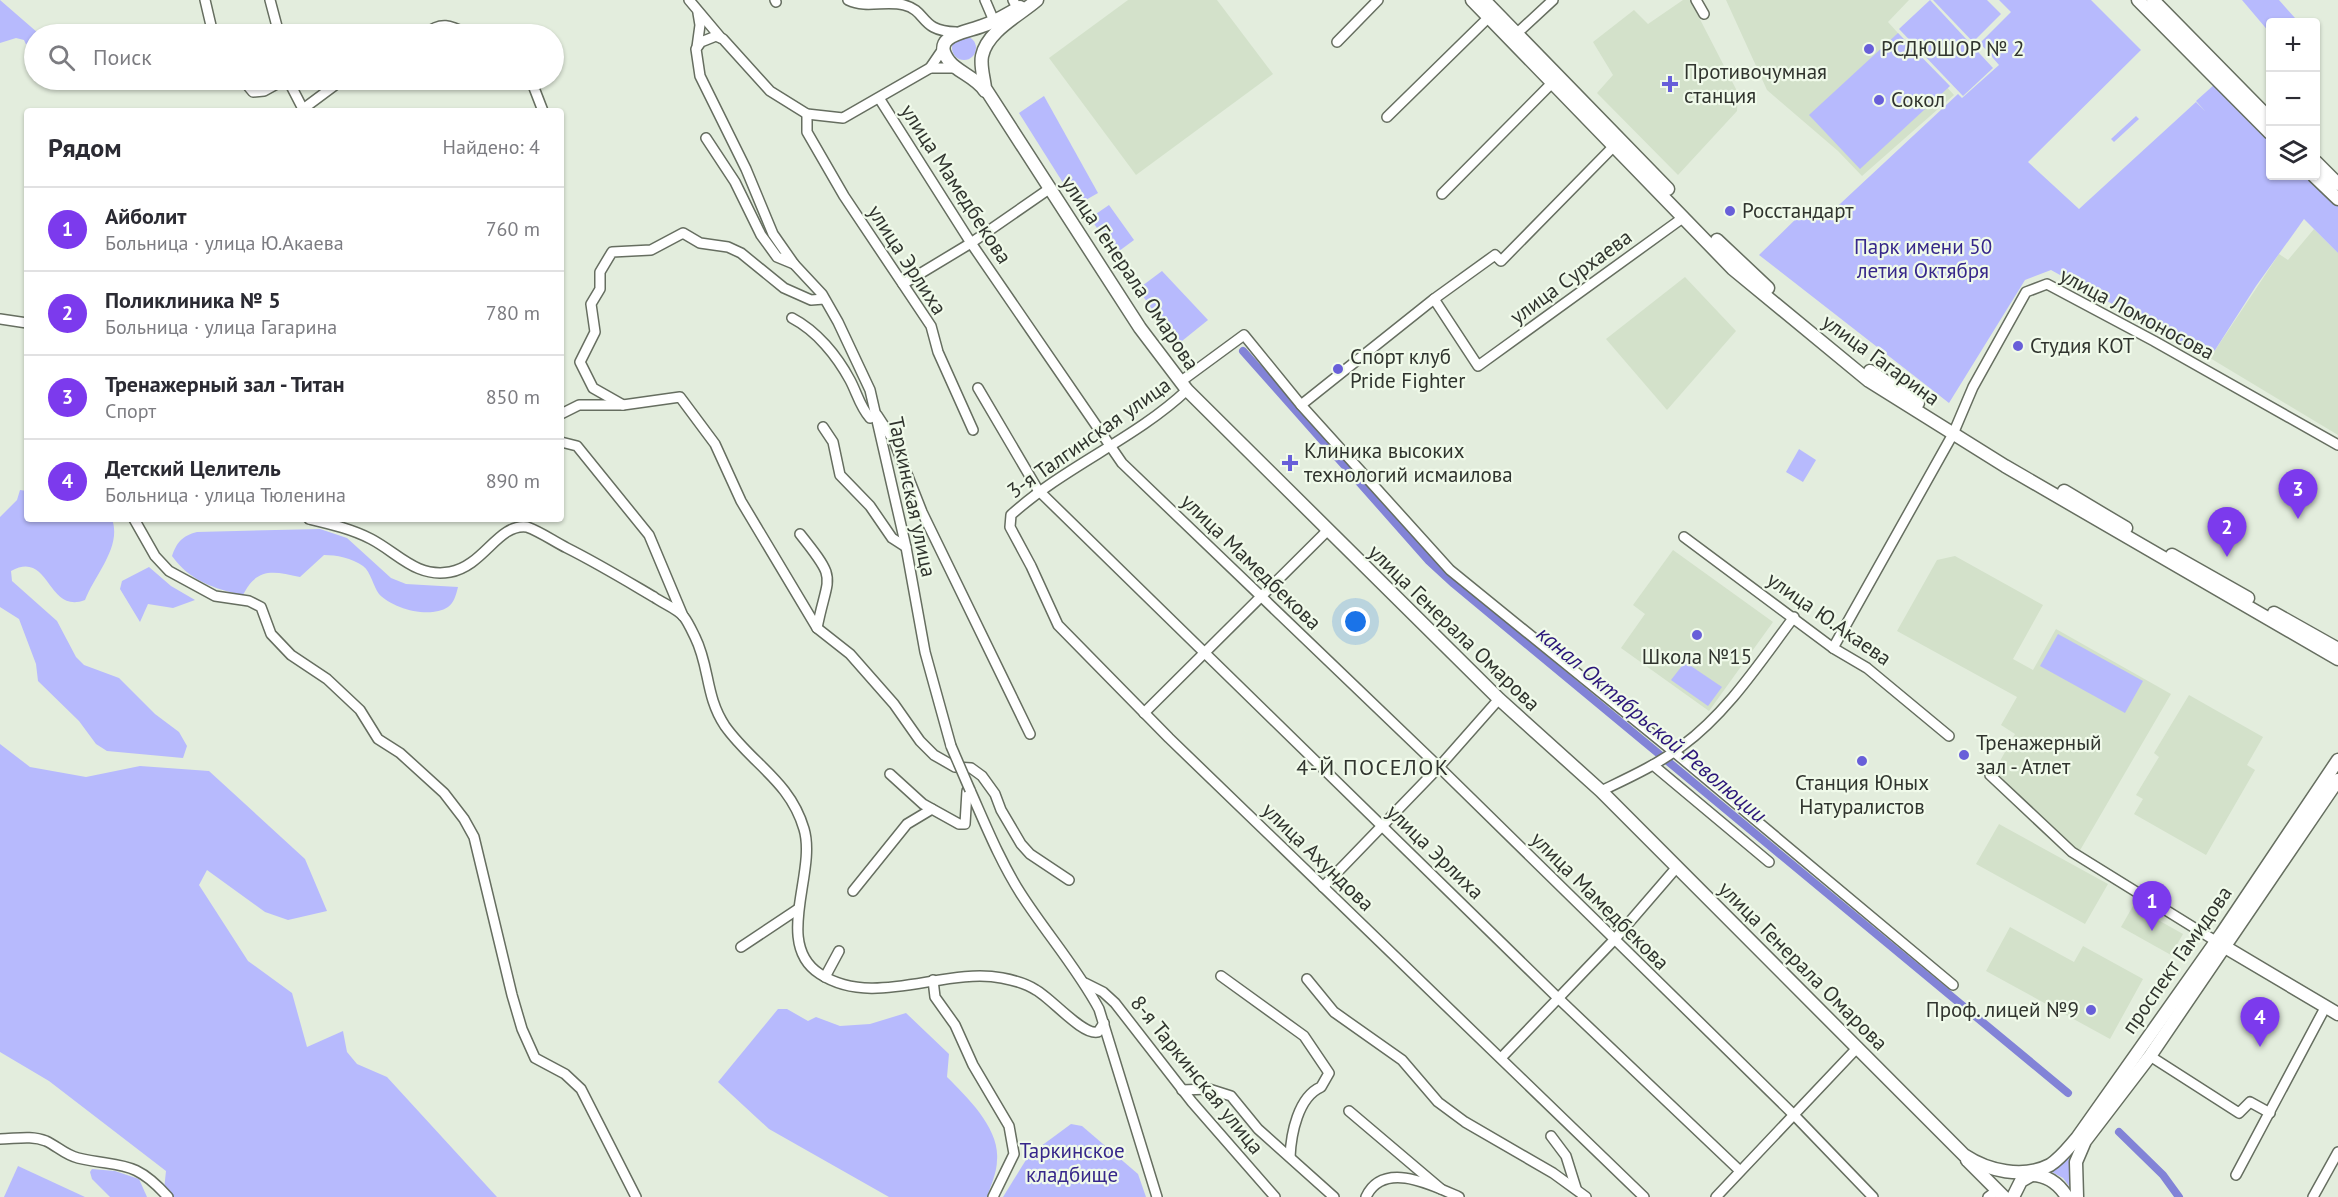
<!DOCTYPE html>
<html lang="ru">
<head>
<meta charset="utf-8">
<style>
	:root { --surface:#fff; --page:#f7f7f7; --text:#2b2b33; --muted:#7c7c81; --line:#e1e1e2; --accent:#7c3aed }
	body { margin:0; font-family:"PT Sans",sans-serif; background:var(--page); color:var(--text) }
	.controls { position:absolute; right:18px; top:18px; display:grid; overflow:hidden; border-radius:6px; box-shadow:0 2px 4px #0004 }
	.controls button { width:54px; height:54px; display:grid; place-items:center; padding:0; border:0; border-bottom:2px solid var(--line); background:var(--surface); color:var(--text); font:30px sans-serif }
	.you { position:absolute; left:1356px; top:622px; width:21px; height:21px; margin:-15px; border:4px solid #fff; border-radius:50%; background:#1a73e8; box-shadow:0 0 0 9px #1a73e833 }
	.badge { display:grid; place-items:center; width:39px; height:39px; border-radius:50%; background:var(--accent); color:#fff; font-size:20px; font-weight:700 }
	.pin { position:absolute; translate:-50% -50px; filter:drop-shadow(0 2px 3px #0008) }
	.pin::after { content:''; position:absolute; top:32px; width:21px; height:18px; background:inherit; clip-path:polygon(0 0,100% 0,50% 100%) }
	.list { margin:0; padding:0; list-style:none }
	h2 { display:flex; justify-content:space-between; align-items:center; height:78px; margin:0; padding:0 24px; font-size:26px }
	h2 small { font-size:20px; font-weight:400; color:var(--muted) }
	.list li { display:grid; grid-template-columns:39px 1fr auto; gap:18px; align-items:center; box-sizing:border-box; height:84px; padding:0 24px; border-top:2px solid var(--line) }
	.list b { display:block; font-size:22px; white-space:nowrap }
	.list p { margin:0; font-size:20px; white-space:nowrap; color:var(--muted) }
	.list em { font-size:20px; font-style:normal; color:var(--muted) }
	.icon { flex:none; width:33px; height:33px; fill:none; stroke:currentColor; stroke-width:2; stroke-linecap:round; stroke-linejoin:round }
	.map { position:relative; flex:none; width:2338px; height:1197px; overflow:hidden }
	.search { position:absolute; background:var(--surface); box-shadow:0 2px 4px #0004; left:24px; top:24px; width:540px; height:66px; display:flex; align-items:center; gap:15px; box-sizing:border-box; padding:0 21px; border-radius:33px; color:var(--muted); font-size:22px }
	.panel { position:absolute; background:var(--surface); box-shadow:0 2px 4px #0004; left:24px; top:108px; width:540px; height:414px; border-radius:6px }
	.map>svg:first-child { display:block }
	.built { fill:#d3e1ca }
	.green { fill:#b7bafd }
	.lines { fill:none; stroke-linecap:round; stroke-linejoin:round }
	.canal { stroke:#8283d7; stroke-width:8 }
	.minor-casing { stroke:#666e60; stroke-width:12 }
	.major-casing { stroke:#666e60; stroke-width:15 }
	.minor { stroke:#fff; stroke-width:9 }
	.major { stroke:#fff; stroke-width:12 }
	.minor-bridge-casing { stroke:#666e60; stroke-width:12; stroke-linecap:butt }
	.minor-bridge { stroke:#fff; stroke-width:9 }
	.poi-dot { fill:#685fd9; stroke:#f0faea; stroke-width:2 }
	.labels { text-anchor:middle; stroke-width:4.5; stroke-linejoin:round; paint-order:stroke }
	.poi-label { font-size:21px; fill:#30342e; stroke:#f0faea; text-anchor:start }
	.street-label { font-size:21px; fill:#30342e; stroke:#f0faea }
	.park-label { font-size:21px; fill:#36278a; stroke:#f0faea }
	.water-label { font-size:22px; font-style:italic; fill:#2a1579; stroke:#f0faea }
	.neighbourhood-label { font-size:22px; letter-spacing:1.5px; fill:#30342e; stroke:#f0faea }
</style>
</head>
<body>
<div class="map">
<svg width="2338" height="1197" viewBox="0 0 2338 1197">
	<rect width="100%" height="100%" fill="#e3eddd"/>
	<g class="built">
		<polygon points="1128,0 1217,0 1273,74 1136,175 1049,58"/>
		<polygon points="1683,0 1690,0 1738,93 1737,111 1678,175 1597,93 1613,75 1593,42 1634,10 1648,24"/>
		<polygon points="1726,0 1909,0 1888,22 1954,95 1862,176 1838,151 1767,90"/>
		<polygon points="2314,229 2338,253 2338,435 2210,358 2279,254 2288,260"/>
		<polygon points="1685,277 1736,331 1667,410 1606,339"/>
		<polygon points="1673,550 1773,622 1709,711 1621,648 1645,614 1633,605"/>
		<polygon points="1955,556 2043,605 2013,659 2033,670 2056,629 2171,694 2079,852 2054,834 1995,770 2015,734 2001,725 2017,697 1897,631 1937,560"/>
		<polygon points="2189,695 2263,737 2247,765 2255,770 2206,855 2134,814 2143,799 2136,795 2159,757 2154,753"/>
		<polygon points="1999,824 2108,884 2085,924 1976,864"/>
		<polygon points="2133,906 2183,934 2171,955 2121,927"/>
		<polygon points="2010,927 2074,962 2083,946 2143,979 2110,1039 1986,971"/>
	</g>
	<g class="green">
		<polygon points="0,0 38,33 34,34 34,52 29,51 24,40 16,38 0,43"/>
		<polygon points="1930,0 1993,68 1963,96 1899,29"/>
		<polygon points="1933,0 1987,0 2001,14 1973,42"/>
		<polygon points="1999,0 2091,0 2141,50 2028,162 2079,209 2196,102 2205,111 2196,101 2215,84 2270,139 2270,176 2308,176 2338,205 2338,253 2304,219 2256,286 2210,358 2051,270 2025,280 1949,403 1759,255 1807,208 1826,217 1958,94 1962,98 1999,65 1980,43 2011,12"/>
		<polygon points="2242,0 2279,0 2295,18 2290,22 2270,22 2270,33"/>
		<polygon points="1898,33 1950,86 1860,169 1809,115"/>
		<circle cx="964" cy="48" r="12"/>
		<polygon points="1044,96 1098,193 1077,205 1019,113"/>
		<polygon points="2136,116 2139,119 2114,142 2111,139"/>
		<polygon points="1109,205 1134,240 1115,254 1090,218"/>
		<polygon points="1162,271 1208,320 1177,345 1138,289"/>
		<polygon points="1799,449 1816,460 1803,482 1786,472"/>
		<path d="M20,490L27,491V519H112C122,547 95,574 85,600C47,615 50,549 11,571L12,581L57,621L76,657L84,665L119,678L155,714L179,732L187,746L183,758L107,751L96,744L79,721L38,681L36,664L19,619L0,607V517L17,500Z"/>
		<path d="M320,529L347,538L391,578L406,584L458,587C456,595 454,603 448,607C430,619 393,609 379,594C373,586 371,572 363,566C352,558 336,555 324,555L300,577C273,571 257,567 243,595C214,589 189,580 172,556C177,542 182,536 197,532Z"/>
		<polygon points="149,567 171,586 195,600 173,608 148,604 140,622 120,589 122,581"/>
		<polygon points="2058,634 2143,681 2125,713 2040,666"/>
		<polygon points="1685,662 1722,687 1708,706 1671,680"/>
		<polygon points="0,744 30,767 86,777 140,766 209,771 305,859 327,911 288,920 265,912 207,870 199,885 248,961 292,993 307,1047 343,1031 347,1052 357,1064 387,1077 497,1197 170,1197 164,1190 166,1171 49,1081 0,1052"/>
		<path d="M778,1009H787L808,1021L816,1017L840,1026L870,1024L906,1013L949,1054L947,1077C968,1098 1000,1129 997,1160C997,1172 991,1185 987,1197H889L769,1129L718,1082Z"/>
		<polygon points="1071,1124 1082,1126 1138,1174 1146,1197 1003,1197 1029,1155"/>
		<polygon points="2073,1155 2072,1190 2063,1178 2050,1171"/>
		<polygon points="18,1166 85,1197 4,1197"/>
		<polygon points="92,1169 115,1171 139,1179 147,1197 110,1197 92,1179 90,1172"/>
	</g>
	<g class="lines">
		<g class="canal">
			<polyline points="1243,351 1429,561 1454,584 2068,1093"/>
			<polyline points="2119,1132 2163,1175 2179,1197"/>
		</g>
		<g class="minor-casing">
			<g id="minor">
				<polyline points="205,0 213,34"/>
				<polyline points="270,0 279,34"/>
				<polyline points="689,0 721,38"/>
				<polyline points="775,0 776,2"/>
				<path d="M848,0C867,9 885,0 904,5C928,11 919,31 956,32"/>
				<polyline points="985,0 994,21"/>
				<polyline points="1013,0 1017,8"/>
				<polyline points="1696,0 1704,14"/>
				<path d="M425,34C441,21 450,25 468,34"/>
				<polyline points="1513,37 1553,0"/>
				<polyline points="1337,42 1378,0"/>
				<polyline points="945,46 930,68 843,118 807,114 770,91 723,39 716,36 701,42 696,49 700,76 746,169 773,234 794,264 822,294 838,322 870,390 906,547 925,652 951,746"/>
				<polyline points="697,47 700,25 698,13"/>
				<polyline points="930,68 957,68"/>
				<polyline points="243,80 253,92 264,91 284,80"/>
				<polyline points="288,80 304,111"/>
				<polyline points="531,80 543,111"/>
				<polyline points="879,98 971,243 1122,463 1439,767 1795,1116 1873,1197"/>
				<polyline points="303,109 342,80"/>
				<polyline points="807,114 807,132 844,196 931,326 938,352 973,430"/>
				<polyline points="1387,117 1489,17"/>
				<polyline points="706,138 735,182 761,235 777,257 794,264"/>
				<polyline points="1442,194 1552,83"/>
				<polyline points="903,284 971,243 1049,189"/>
				<polyline points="1434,299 1495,255 1501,261 1614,146"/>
				<path d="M792,318C817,331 837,356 850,380C857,393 860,407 870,418L877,415L894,441L922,512L1030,734"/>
				<polyline points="0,319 27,323"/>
				<polyline points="1180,382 1244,335 1301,405 1434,299 1478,366 1684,217"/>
				<polyline points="978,388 1038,490 1558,998 1739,1170"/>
				<path d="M1187,390C1135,439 1065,466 1011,515L1010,527L1031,566L1058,625L1169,738L1644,1197"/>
				<polyline points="623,405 593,388 580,362 595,332 591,304 600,289 600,272 612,252 651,250 683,233 700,243 728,247 741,253 784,288 811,300 824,299"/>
				<polyline points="1301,405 1450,570 1673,751 1953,985"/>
				<polyline points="561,414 579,405 623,405 680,397 715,444 741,501 817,628 850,654 894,704 920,741 934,755 955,767 971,768 982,776 995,794 1001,810 1021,844 1030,854 1069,880"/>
				<polyline points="823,427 833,442 840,475 870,506 892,538 906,547"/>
				<polyline points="561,442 577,446 649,535 683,616"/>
				<polyline points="134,519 155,556 169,571 215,596 249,601 261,607 271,634 291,655 327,679 360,710 378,739 400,753 444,793 464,819 474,837 512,995 522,1029 535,1058 565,1074 581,1089 636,1197"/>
				<path d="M309,519C330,524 352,529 371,539C398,553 416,578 450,572C484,566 498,523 527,527C541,532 553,541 567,548C597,563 625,580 654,597C662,603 678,609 684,617C688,622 692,631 695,637C710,667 705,696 725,726C752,764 790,781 804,829C817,873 773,944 820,974C874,1009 943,967 1002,978C1013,980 1027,984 1036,990C1051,998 1083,1036 1098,1032L1104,1023"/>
				<path d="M800,534C839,583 828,572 817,628"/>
				<polyline points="1684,537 1833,648 1867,668 1949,736"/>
				<polyline points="1833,648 1953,434 1973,387 2026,292 2047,284 2154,341 2338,445"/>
				<polyline points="1144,713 1327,531"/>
				<polyline points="1653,765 1769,862"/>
				<polyline points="890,774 923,804 959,824 965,824 967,791"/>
				<polyline points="1990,775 2072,852 2222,945"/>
				<path d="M970,790C986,826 1000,861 1021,894C1046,933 1077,968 1099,1009L1157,1197"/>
				<path d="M1601,791C1628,778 1657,765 1682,746C1728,712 1760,662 1794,617"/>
				<polyline points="1323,887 1439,767 1499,699"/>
				<polyline points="853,891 907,824 932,809"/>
				<polyline points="741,947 798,909"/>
				<path d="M1221,976L1304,1036L1329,1073L1321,1087C1298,1097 1291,1134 1290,1157"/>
				<polyline points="825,977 839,951"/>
				<polyline points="1307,979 1334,1012 1402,1060 1438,1102 1465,1122 1553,1173 1586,1197"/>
				<polyline points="933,980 935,997 955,1025 973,1065 1009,1126 1014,1154 993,1197"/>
				<polyline points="1085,983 1103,992 1115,1003 1192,1102 1275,1197"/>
				<polyline points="2150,1056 2239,1113 2250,1102 2270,1113"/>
				<polyline points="1501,1058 1614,940 1677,867"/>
				<polyline points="1182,1090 1209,1089 1231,1096 1258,1129 1334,1197"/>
				<polyline points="1349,1111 1441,1189"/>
				<polyline points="1551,1136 1566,1156 1576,1188"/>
				<path d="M0,1139C15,1139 31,1135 46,1141C57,1146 65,1155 78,1158C122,1168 134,1159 168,1197"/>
				<polyline points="2236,1175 2326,1006"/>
				<path d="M1366,1197C1383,1160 1432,1185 1459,1197"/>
				<polyline points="1716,1197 1858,1047"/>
				<polyline points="1988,1197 1996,1191"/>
				<polyline points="2313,1197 2338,1152"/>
			</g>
		</g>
		<g class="major-casing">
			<g id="major">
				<path d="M1037,0C1020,15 987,31 982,56C980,66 984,78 985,88L1140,328L1187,390L1499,699L1601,791L1964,1155C1988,1171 2023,1179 2050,1165C2061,1158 2069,1147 2077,1138L2222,933L2338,760"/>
				<polyline points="1472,0 1733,269 1869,381 2005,466 2338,659"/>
				<polyline points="1484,0 1668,189"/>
				<polyline points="2138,0 2270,133"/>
				<polyline points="2153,0 2270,119"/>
				<path d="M985,91C976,77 957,72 949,61C929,35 968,32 982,26C995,22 1007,14 1020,7"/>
				<polyline points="2316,162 2338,184"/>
				<polyline points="2314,176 2338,199"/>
				<polyline points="1717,240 1768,288"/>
				<polyline points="1870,371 1918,403"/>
				<polyline points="2064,491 2126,528"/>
				<polyline points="2172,555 2248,598"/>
				<polyline points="2274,613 2338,649"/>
				<polyline points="2225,947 2338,1014"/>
				<polyline points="1967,1160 2004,1197"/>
				<path d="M2031,1175C2047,1175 2059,1184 2067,1197"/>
				<polyline points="2013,1197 2021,1181 2035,1173"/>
				<polyline points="2077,1197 2076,1162 2085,1141 2150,1056 2338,780"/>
			</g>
		</g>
		<use href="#minor" class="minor"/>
		<use href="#major" class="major"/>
		<g class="minor-bridge-casing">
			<polyline id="minor-bridge" points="951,746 970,790"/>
		</g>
		<use href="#minor-bridge" class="minor-bridge"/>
	</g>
	<g class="poi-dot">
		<circle cx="1869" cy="49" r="6"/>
		<path d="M1667 75h6v6h6v6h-6v6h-6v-6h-6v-6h6z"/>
		<circle cx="1879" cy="100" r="6"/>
		<circle cx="1730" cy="211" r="6"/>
		<circle cx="2018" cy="346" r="6"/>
		<circle cx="1338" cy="369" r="6"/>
		<path d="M1287 454h6v6h6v6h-6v6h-6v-6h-6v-6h6z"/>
		<circle cx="1697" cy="635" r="6"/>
		<circle cx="1964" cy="755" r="6"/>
		<circle cx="1862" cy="761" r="6"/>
		<circle cx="2091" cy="1010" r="6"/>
	</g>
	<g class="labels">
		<g class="poi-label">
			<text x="1881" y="56">РСДЮШОР № 2</text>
			<text x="1684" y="79">Противочумная<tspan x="1684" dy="24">станция</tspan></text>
			<text x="1891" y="107">Сокол</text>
			<text x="1742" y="218">Росстандарт</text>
			<text x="2030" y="353">Студия КОТ</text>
			<text x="1350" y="364">Спорт клуб<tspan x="1350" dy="24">Pride Fighter</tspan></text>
			<text x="1304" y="458">Клиника высоких<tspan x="1304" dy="24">технологий исмаилова</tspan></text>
			<text x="1697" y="664" text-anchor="middle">Школа №15</text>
			<text x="1976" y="750">Тренажерный<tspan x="1976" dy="24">зал - Атлет</tspan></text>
			<text x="1862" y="790" text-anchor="middle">Станция Юных<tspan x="1862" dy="24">Натуралистов</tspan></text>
			<text x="2079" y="1017" text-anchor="end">Проф. лицей №9</text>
		</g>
		<g class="street-label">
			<text transform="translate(956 184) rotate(57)" y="7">улица Мамедбекова</text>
			<text transform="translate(907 260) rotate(57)" y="7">улица Эрлиха</text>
			<text transform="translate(1130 273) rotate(56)" y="7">улица Генерала Омарова</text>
			<text transform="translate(1571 277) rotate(-36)" y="7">улица Сурхаева</text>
			<text transform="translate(2137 314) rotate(28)" y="7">улица Ломоносова</text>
			<text transform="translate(1881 360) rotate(36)" y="7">улица Гагарина</text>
			<text transform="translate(1089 438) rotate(-35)" y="7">3-я Талгинская улица</text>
			<text transform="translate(912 497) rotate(78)" y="7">Таркинская улица</text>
			<text transform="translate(1251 562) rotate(44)" y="7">улица Мамедбекова</text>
			<text transform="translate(1829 619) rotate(35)" y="7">улица Ю.Акаева</text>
			<text transform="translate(1454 628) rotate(44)" y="7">улица Генерала Омарова</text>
			<text transform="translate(1435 852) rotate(44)" y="7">улица Эрлиха</text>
			<text transform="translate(1318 857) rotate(44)" y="7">улица Ахундова</text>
			<text transform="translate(1600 901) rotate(45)" y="7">улица Мамедбекова</text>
			<text transform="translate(2177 960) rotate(-55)" y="7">проспект Гамидова</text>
			<text transform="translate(1803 966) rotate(45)" y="7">улица Генерала Омарова</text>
			<text transform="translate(1197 1075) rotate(51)" y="7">8-я Таркинская улица</text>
		</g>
		<g class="park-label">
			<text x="1923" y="254">Парк имени 50<tspan x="1923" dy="24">летия Октября</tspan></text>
			<text x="1072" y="1158">Таркинское<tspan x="1072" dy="24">кладбище</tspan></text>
		</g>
		<g class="water-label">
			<text transform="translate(1652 724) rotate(40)" y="8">канал Октябрьской Революции</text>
		</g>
		<g class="neighbourhood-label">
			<text x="1373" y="775">4-Й ПОСЕЛОК</text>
		</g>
	</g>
</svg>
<div class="controls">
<button>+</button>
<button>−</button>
<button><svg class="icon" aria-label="layers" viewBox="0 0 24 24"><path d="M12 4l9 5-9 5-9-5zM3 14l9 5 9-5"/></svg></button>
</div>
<div class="you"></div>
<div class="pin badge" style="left:2152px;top:931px">1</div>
<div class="pin badge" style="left:2227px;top:557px">2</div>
<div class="pin badge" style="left:2298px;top:519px">3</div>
<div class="pin badge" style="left:2260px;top:1047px">4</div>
<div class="search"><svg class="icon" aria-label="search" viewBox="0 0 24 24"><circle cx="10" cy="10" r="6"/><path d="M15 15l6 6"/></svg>Поиск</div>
<section class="panel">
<h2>Рядом<small>Найдено: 4</small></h2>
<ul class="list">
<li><span class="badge">1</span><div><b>Айболит</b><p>Больница · улица Ю.Акаева</p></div><em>760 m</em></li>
<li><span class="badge">2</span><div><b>Поликлиника № 5</b><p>Больница · улица Гагарина</p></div><em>780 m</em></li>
<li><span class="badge">3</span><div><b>Тренажерный зал - Титан</b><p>Спорт</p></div><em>850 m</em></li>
<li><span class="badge">4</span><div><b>Детский Целитель</b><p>Больница · улица Тюленина</p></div><em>890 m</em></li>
</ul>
</section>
</div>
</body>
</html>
